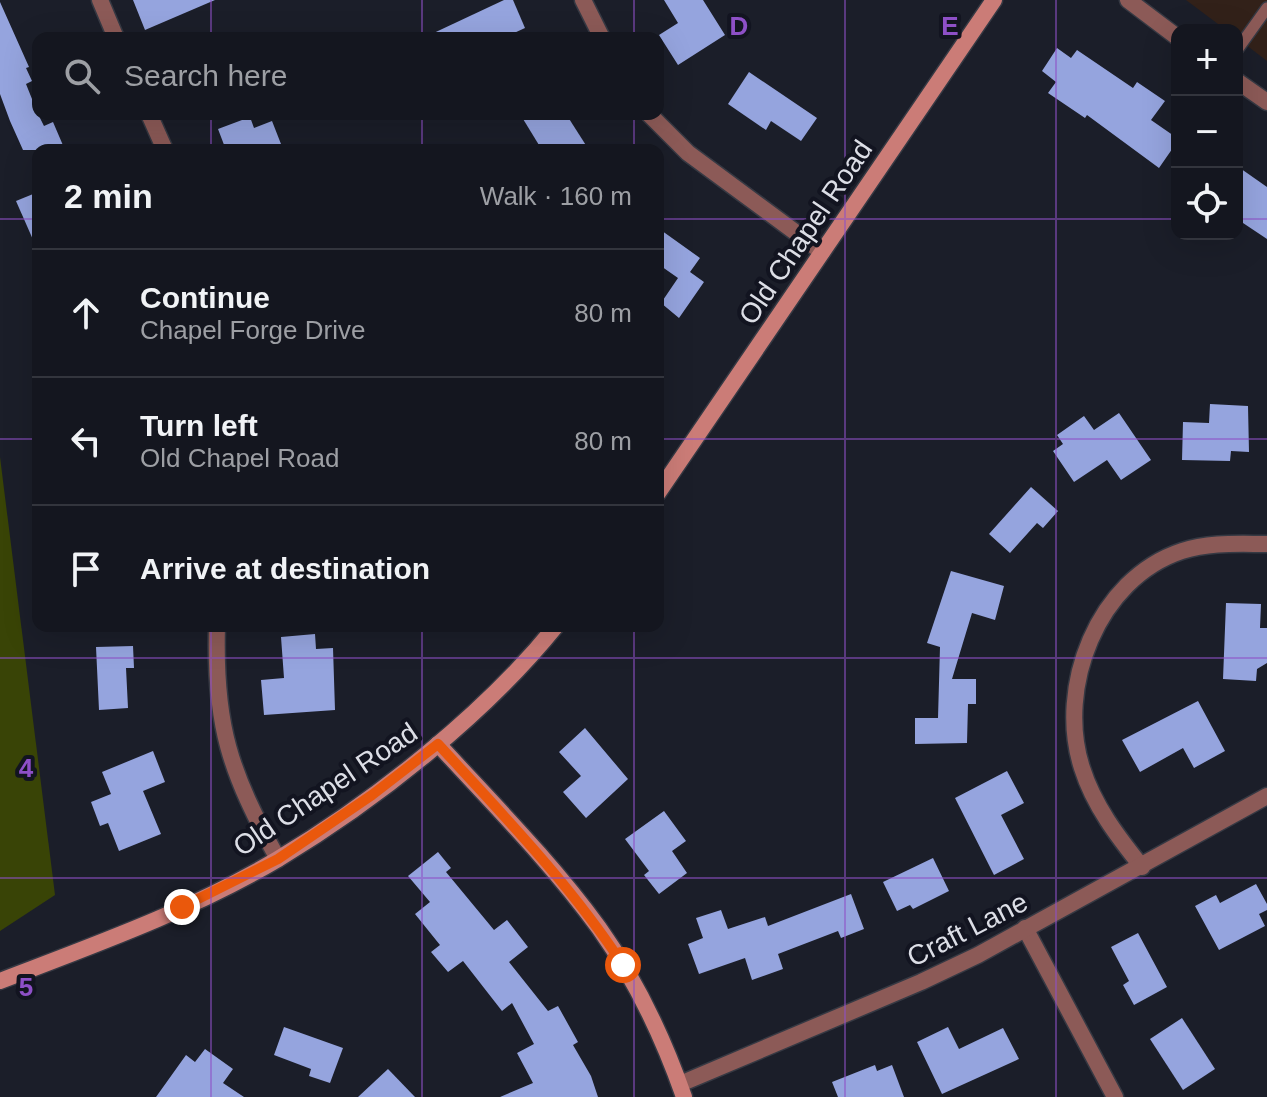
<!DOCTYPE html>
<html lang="en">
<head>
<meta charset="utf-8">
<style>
	:root { --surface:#14161f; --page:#21232c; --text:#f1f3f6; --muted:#9d9fa4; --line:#33353d }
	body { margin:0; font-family:Arial,sans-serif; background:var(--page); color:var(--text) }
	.controls { position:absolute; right:24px; top:24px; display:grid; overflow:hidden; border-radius:16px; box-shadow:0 8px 32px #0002 }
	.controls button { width:72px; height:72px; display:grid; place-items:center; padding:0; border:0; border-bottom:2px solid var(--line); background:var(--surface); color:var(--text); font:40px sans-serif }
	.stop { position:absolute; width:24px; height:24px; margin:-18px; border:6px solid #ea580c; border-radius:50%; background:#fff }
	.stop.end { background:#ea580c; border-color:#fff; box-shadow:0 2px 8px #0008 }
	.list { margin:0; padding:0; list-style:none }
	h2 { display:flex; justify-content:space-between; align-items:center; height:104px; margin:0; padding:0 32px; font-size:34px }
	h2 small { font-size:26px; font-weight:400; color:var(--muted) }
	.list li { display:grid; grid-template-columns:52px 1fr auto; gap:24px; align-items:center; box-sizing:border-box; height:128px; padding:0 32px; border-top:2px solid var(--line) }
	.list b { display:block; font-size:30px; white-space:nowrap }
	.list p { margin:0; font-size:26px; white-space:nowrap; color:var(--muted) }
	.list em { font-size:26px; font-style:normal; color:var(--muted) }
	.icon { flex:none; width:44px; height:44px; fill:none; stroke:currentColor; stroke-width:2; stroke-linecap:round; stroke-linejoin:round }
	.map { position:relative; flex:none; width:1267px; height:1097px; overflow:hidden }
	.search { position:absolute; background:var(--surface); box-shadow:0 8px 32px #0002; left:32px; top:32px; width:632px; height:88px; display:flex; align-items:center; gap:20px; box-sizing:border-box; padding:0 28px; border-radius:16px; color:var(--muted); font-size:30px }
	.panel { position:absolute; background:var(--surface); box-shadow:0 8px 32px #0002; left:32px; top:144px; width:632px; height:488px; border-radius:16px }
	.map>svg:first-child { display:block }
	.education { fill:#322119 }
	.green { fill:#394406 }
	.building { fill:#95a4de }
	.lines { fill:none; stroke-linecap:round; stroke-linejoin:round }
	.lane-casing { stroke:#363943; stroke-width:14 }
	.street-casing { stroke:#363943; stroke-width:19 }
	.secondary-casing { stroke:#363943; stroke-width:19 }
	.lane { stroke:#8c5a57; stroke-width:11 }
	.street { stroke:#8c5a57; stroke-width:16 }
	.secondary { stroke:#cb7c77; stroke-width:16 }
	.route { stroke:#ea580c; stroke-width:10 }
	.grid { fill:none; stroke:#8e50c7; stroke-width:2; stroke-opacity:0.55 }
	.labels { text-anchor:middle; stroke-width:8; stroke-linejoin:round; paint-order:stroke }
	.street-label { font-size:28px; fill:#dcdee6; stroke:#121420 }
	.grid-label { font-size:26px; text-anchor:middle; font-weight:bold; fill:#8e50c7; stroke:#121420; stroke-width:8; stroke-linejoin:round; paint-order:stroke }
</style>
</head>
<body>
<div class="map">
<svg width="1267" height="1097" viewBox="0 0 1267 1097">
	<rect width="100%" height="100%" fill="#1b1e29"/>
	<polygon class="education" points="1186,0 1267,0 1267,61 1237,38 1237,30 1226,30"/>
	<polygon class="green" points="0,457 55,895 0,931"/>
	<g class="building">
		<polygon points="133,0 215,0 145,30"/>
		<polygon points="504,0 513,0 525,28 503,38 423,38"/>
		<polygon points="664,0 703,0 725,35 678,65 659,35 678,23"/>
		<polygon points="0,2 29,67 26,68 32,81 26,84 38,114 44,126 53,122 65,150 23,150 10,121 0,94"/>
		<polygon points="1057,48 1071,58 1077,50 1133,88 1137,82 1165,101 1151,120 1177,138 1177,142 1159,168 1087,115 1085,118 1048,93 1056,82 1042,71"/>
		<polygon points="749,72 817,118 801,141 771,121 766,130 728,104"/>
		<polygon points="520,114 566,114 589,150 542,150"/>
		<polygon points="250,117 254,128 272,121 281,144 266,150 226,150 218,129"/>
		<polygon points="1237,166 1267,187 1267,239 1237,219"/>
		<polygon points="38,192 38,251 16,201"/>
		<polygon points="658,228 700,258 690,272 704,282 679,318 661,303 678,278 658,264"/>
		<polygon points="1210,404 1248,406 1249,452 1231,451 1230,461 1182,460 1183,422 1209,423"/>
		<polygon points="1119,413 1151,460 1121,480 1107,460 1074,482 1053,451 1063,444 1057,435 1084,416 1094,430"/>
		<polygon points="1031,487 1058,511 1043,528 1037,523 1010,553 989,534"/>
		<polygon points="951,571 1004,586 995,620 972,613 952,679 976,679 976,704 968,704 967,743 915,744 915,718 938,718 940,647 927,643"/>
		<polygon points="1226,603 1261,604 1260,628 1267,628 1267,663 1257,669 1256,681 1223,679"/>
		<polygon points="315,634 316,649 333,648 335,710 264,715 261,680 284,678 281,637"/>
		<polygon points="133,646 134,668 126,668 128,708 99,710 96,647"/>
		<polygon points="1198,701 1225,751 1194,768 1183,748 1140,772 1122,740"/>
		<polygon points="585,728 628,779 586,818 563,792 581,776 559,752"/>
		<polygon points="153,751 165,782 143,791 161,834 119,851 108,823 100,826 91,802 111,794 102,772"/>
		<polygon points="1007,771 1024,803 1001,815 1024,859 994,875 955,798"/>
		<polygon points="664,811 686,841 672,851 687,873 659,894 644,875 649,871 625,839"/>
		<polygon points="438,852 451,868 446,872 494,930 507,920 528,947 509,962 548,1011 558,1006 578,1042 573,1045 591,1076 598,1097 500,1097 533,1083 517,1053 534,1044 512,1003 502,1011 463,961 448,972 431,952 440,945 415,914 430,902 408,876"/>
		<polygon points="933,858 949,891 913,909 910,905 897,911 883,882"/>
		<polygon points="1256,884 1267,904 1267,910 1259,914 1265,926 1219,950 1195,906 1216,895 1220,903"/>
		<polygon points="851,894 864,929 841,938 838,931 778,954 783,969 752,980 745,958 699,974 688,944 703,938 696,918 721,910 728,929 765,917 768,926"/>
		<polygon points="1138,933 1167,987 1134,1005 1123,985 1129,981 1111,947"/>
		<polygon points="1182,1018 1215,1069 1183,1090 1150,1039"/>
		<polygon points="284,1027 343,1048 330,1083 309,1076 311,1069 274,1055"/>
		<polygon points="948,1027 959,1049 1003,1028 1019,1059 942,1094 917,1042"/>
		<polygon points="205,1049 233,1069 223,1083 244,1097 156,1097 186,1055 195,1062"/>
		<polygon points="875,1065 877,1071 892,1065 904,1097 838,1097 832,1082"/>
		<polygon points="388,1069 415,1097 358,1097"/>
	</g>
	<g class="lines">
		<g class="lane-casing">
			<polyline id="lane" points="1237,50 1267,8"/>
		</g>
		<g class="street-casing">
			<g id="street">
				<polyline points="100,0 116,38"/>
				<polyline points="583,0 602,38"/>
				<polyline points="1128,0 1177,37"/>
				<polyline points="1237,81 1267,102"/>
				<polyline points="149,114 165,150"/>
				<polyline points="649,114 688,153 822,252"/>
				<path d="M217,626C214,726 230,772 278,859"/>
				<path d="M1142,867C1118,837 1094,806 1082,768C1056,688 1097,579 1182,551C1209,542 1239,544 1267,544"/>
				<polyline points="1025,928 1115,1097"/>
				<polyline points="680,1084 921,982 978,955 1267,796"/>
			</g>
		</g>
		<g class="secondary-casing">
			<g id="secondary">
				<polyline points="658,493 994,0"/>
				<path d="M438,744C493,804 551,862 599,928C636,980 663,1037 684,1097"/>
				<path d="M0,981C94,945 192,910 278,859C376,800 484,715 556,626"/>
			</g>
		</g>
		<use href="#lane" class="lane"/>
		<use href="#street" class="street"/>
		<use href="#secondary" class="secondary"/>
	</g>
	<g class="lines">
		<path class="route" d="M182,907L278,859L372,795L438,744C503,815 570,884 623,965"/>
	</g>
	<path class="grid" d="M211,0V38M422,0V38M634,0V38M845,0V1097M1056,0V1097M211,114V150M422,114V150M634,114V150M0,219H38M658,219H1177M1237,219H1267M0,439H38M658,439H1267M211,626V1097M422,626V1097M634,626V1097M0,658H1267M0,878H1267"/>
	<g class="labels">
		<g class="street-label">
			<text transform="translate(805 232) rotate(-56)" y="10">Old Chapel Road</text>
			<text transform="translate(325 789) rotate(-34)" y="10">Old Chapel Road</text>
			<text transform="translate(967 929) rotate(-27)" y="10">Craft Lane</text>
		</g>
	</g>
	<g class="grid-label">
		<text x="739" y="35">D</text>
		<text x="950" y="35">E</text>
		<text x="26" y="777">4</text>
		<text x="26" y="996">5</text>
	</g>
</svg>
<div class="controls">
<button>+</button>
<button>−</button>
<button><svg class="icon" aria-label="locate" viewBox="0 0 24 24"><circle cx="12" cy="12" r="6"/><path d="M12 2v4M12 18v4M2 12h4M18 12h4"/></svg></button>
</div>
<div class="stop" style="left:623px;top:965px"></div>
<div class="stop end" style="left:182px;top:907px"></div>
<div class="search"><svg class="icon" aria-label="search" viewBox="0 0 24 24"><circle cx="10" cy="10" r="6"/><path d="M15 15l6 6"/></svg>Search here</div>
<section class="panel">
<h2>2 min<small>Walk · 160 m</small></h2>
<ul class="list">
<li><svg class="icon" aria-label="ahead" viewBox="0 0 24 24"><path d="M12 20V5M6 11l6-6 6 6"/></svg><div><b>Continue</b><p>Chapel Forge Drive</p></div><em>80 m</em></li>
<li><svg class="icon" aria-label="left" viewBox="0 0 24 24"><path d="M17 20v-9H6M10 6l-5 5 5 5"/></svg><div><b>Turn left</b><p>Old Chapel Road</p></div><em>80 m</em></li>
<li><svg class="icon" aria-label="arrive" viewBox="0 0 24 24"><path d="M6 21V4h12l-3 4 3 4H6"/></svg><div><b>Arrive at destination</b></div></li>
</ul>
</section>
</div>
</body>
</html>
